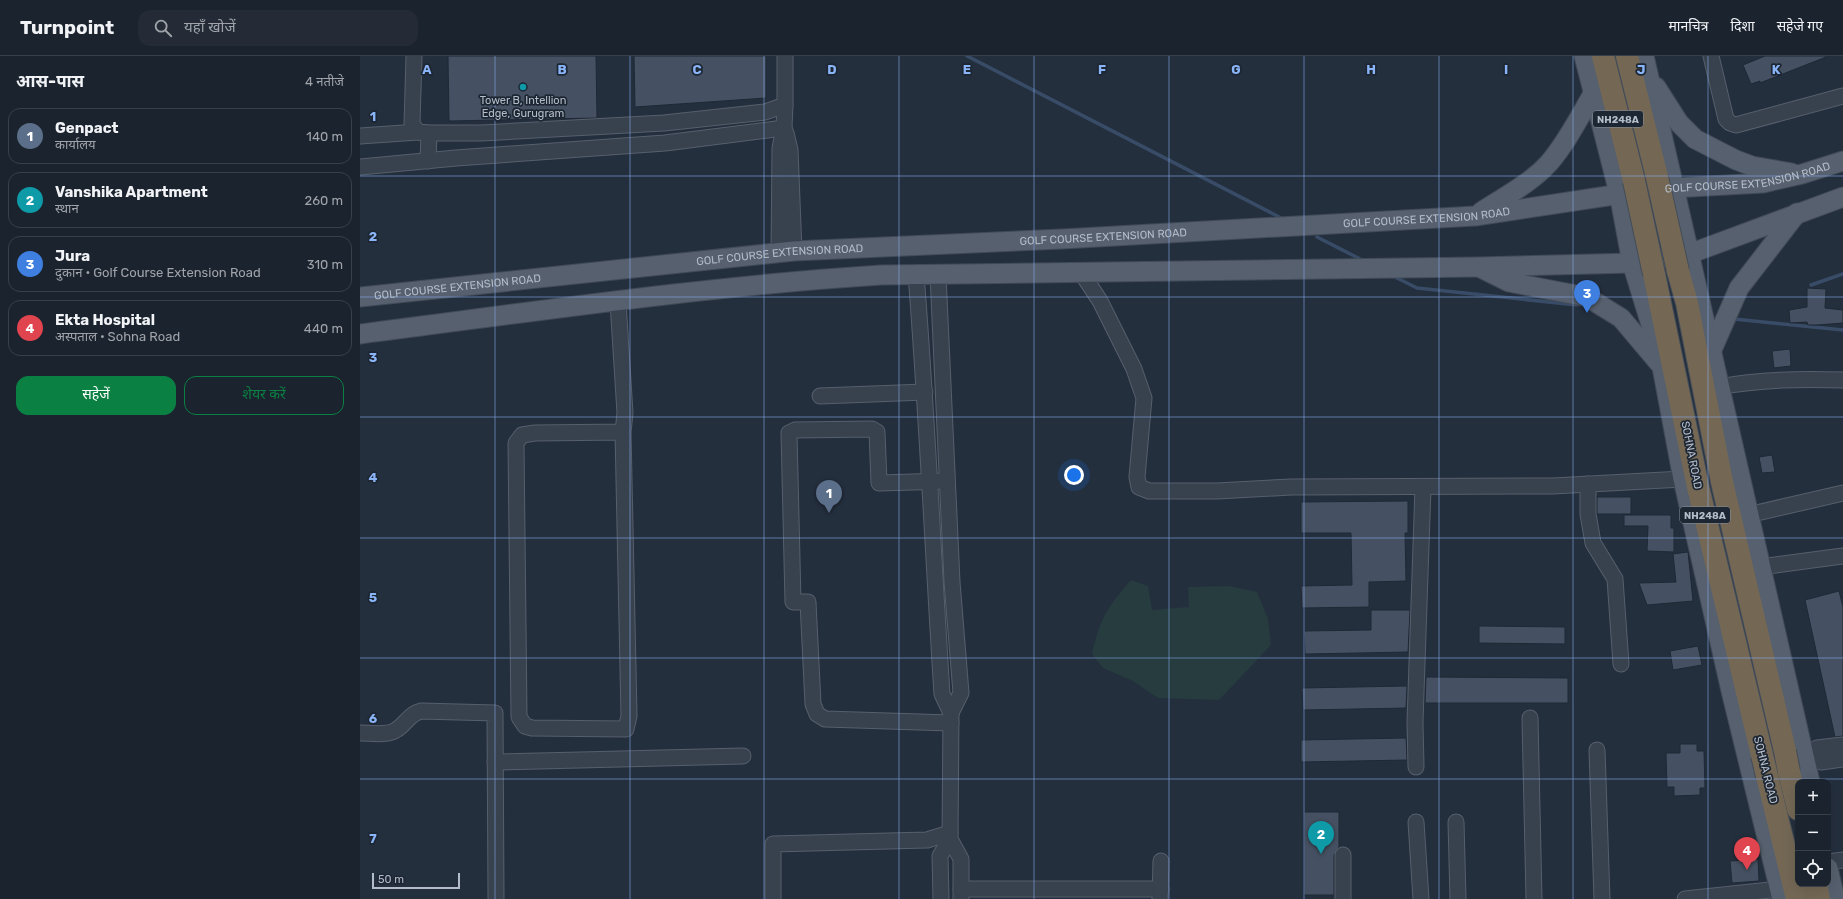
<!DOCTYPE html>
<html lang="hi">
<head>
<meta charset="utf-8">
<style>
	:root { --surface:#1b232e; --page:#242b36; --text:#f1f3f6; --muted:#a0a4aa; --line:#39404a; --accent:#0b8043 }
	body { margin:0; font-family:Rubik,"Noto Sans Devanagari",sans-serif; background:var(--page); color:var(--text) }
	.controls { position:absolute; right:12px; bottom:12px; display:grid; overflow:hidden; border-radius:8px; box-shadow:0 4px 16px #0002 }
	.controls button { width:36px; height:36px; display:grid; place-items:center; padding:0; border:0; border-bottom:1px solid var(--line); background:var(--surface); color:var(--text); font:20px sans-serif }
	.scale { position:absolute; left:12px; bottom:10px; width:88px; box-sizing:border-box; padding-left:4px; border:2px solid #b4bcc9; border-top:0; font-size:11px; line-height:14px; white-space:nowrap; color:#b4bcc9; -webkit-text-stroke:3px #1d2633; paint-order:stroke }
	.you { position:absolute; left:714px; top:419px; width:14px; height:14px; margin:-10px; border:3px solid #fff; border-radius:50%; background:#1a73e8; box-shadow:0 0 0 6px #1a73e833 }
	.badge { display:grid; place-items:center; width:26px; height:26px; border-radius:50%; background:var(--accent); color:#fff; font-size:13px; font-weight:700 }
	.pin { position:absolute; translate:-50% -33px; filter:drop-shadow(0 1px 2px #0008) }
	.pin::after { content:''; position:absolute; top:21px; width:14px; height:12px; background:inherit; clip-path:polygon(0 0,100% 0,50% 100%) }
	.list { margin:0; padding:0; list-style:none }
	h2 { display:flex; justify-content:space-between; align-items:center; height:52px; margin:0; padding:0 16px; font-size:17px }
	h2 small { font-size:13px; font-weight:400; color:var(--muted) }
	.list li { display:grid; grid-template-columns:26px 1fr auto; gap:12px; align-items:center; box-sizing:border-box; height:56px; margin:0 8px 8px; padding:0 8px; border:1px solid var(--line); border-radius:12px }
	.list b { display:block; font-size:15px; white-space:nowrap }
	.list p { margin:0; font-size:13px; white-space:nowrap; color:var(--muted) }
	.list em { font-size:13px; font-style:normal; color:var(--muted) }
	.actions { display:flex; gap:8px; padding:12px 16px }
	.actions a { flex:1; padding:9px 0; border:1px solid var(--accent); border-radius:12px; text-align:center; font-size:14px; color:var(--accent) }
	.actions .main { background:var(--accent); color:#fff }
	.icon { flex:none; width:22px; height:22px; fill:none; stroke:currentColor; stroke-width:2; stroke-linecap:round; stroke-linejoin:round }
	.map { position:relative; flex:none; width:1483px; height:843px; overflow:hidden }
	header { display:flex; align-items:center; gap:24px; box-sizing:border-box; height:56px; padding:0 20px; background:var(--surface); border-bottom:1px solid var(--line) }
	header strong { font-size:19px }
	nav { display:flex; gap:22px; margin-inline-start:auto; font-size:14px }
	.search { width:280px; height:36px; background:var(--page); display:flex; align-items:center; gap:10px; box-sizing:border-box; padding:0 14px; border-radius:12px; color:var(--muted); font-size:15px }
	main { display:flex }
	aside { flex:1; background:var(--surface) }
	.map>svg:first-child { display:block }
	.green { fill:#263c3f }
	.lines { fill:none; stroke-linecap:round; stroke-linejoin:round }
	.stream { stroke:#394c67; stroke-width:3.5 }
	.building { fill:#455162; stroke:#1f2835 }
	.minor-casing { stroke:#565f6c; stroke-width:17 }
	.major-casing { stroke:#414a57; stroke-width:21 }
	.highway-casing { stroke:#434c59; stroke-width:24 }
	.minor { stroke:#38414e; stroke-width:15 }
	.major { stroke:#56606e; stroke-width:19 }
	.highway { stroke:#746855; stroke-width:22 }
	.highway-bridge-casing { stroke:#434c59; stroke-width:24; stroke-linecap:butt }
	.highway-bridge { stroke:#746855; stroke-width:22 }
	.grid { fill:none; stroke:#8ab4f8; stroke-width:1; stroke-opacity:0.55 }
	.culture-dot { fill:#0f9aa8; stroke:#1d2633; stroke-width:1.5 }
	.labels { text-anchor:middle; stroke-width:3.5; stroke-linejoin:round; paint-order:stroke }
	.shield { fill:#1d2633; stroke:#878f9c; stroke-width:1 }
	.shield-label { font-size:10px; font-weight:bold; fill:#b4bcc9 }
	.poi-label { font-size:11px; fill:#b4bcc9; stroke:#1d2633 }
	.street-label { font-size:11px; fill:#b4bcc9; stroke:#1d2633 }
	.grid-label { font-size:13px; text-anchor:middle; font-weight:bold; fill:#8ab4f8; stroke:#1d2633; stroke-width:3.5; stroke-linejoin:round; paint-order:stroke }
</style>
</head>
<body>
<header>
<strong>Turnpoint</strong>
<div class="search"><svg class="icon" aria-label="search" viewBox="0 0 24 24"><circle cx="10" cy="10" r="6"/><path d="M15 15l6 6"/></svg>यहाँ खोजें</div>
<nav><a>मानचित्र</a><a>दिशा</a><a>सहेजे गए</a></nav>
</header>
<main>
<aside>
<h2>आस-पास<small>4 नतीजे</small></h2>
<ul class="list">
<li><span class="badge" style="background:#5c6f8a">1</span><div><b>Genpact</b><p>कार्यालय</p></div><em>140 m</em></li>
<li><span class="badge" style="background:#0f9aa8">2</span><div><b>Vanshika Apartment</b><p>स्थान</p></div><em>260 m</em></li>
<li><span class="badge" style="background:#3f7fe0">3</span><div><b>Jura</b><p>दुकान · Golf Course Extension Road</p></div><em>310 m</em></li>
<li><span class="badge" style="background:#e0444e">4</span><div><b>Ekta Hospital</b><p>अस्पताल · Sohna Road</p></div><em>440 m</em></li>
</ul>
<div class="actions"><a class="main">सहेजें</a><a>शेयर करें</a></div>
</aside>
<div class="map">
<svg width="1483" height="843" viewBox="0 0 1483 843">
	<rect width="100%" height="100%" fill="#242f3e"/>
	<path class="green" d="M771,524L788,530L792,554L829,551L828,531L869,530L897,536L908,563L911,589L859,644L798,642L773,625L743,612L732,598C740,562 747,552 771,524Z"/>
	<g class="lines">
		<g class="stream">
			<polyline points="607,0 923,163"/>
			<polyline points="957,181 1004,205"/>
			<polyline points="1033,220 1057,232 1217,249"/>
			<polyline points="1451,229 1483,218"/>
			<polyline points="1374,263 1483,274"/>
		</g>
	</g>
	<g class="building">
		<polygon points="88,0 236,0 237,62 89,65"/>
		<polygon points="274,0 406,0 406,42 275,51"/>
		<polygon points="1405,0 1466,0 1466,1 1400,27 1400,25 1391,28 1383,9"/>
		<polygon points="1447,232 1466,233 1465,252 1483,254 1483,267 1457,269 1448,269 1447,266 1430,267 1429,254 1447,251"/>
		<polygon points="1430,293 1431,310 1414,312 1412,295"/>
		<polygon points="1412,399 1415,416 1402,417 1399,401"/>
		<rect x="1237" y="441" width="34" height="17"/>
		<polygon points="1048,445 1048,477 1045,477 1046,525 1009,526 1009,551 942,552 941,530 992,529 991,477 941,477 941,446"/>
		<polygon points="1264,459 1311,459 1311,472 1314,472 1314,496 1287,495 1288,470 1264,470"/>
		<polygon points="1328,496 1333,545 1287,549 1279,527 1316,526 1313,498"/>
		<polygon points="1479,535 1483,551 1483,680 1475,681 1445,544"/>
		<polygon points="1011,554 1050,554 1048,596 945,598 944,575 1011,574"/>
		<polygon points="1119,570 1205,571 1205,588 1119,587"/>
		<polygon points="1338,590 1342,609 1313,614 1310,595"/>
		<polygon points="1066,621 1208,622 1208,647 1065,647"/>
		<polygon points="1047,630 1046,652 943,654 942,632"/>
		<polygon points="1046,682 1047,704 941,706 941,684"/>
		<polygon points="1320,688 1337,688 1337,695 1344,695 1345,732 1340,732 1340,739 1314,740 1314,731 1307,731 1306,697 1320,697"/>
		<polygon points="944,756 979,756 979,791 974,799 974,839 944,839"/>
		<polygon points="1398,803 1399,825 1372,827 1370,805"/>
	</g>
	<g class="lines">
		<g class="minor-casing">
			<g id="minor">
				<polyline points="54,0 52,68 58,76 69,77 121,77 304,67 405,56 425,49 425,0"/>
				<polyline points="1351,0 1366,63 1370,67 1376,69 1483,40"/>
				<polyline points="426,77 430,94 434,195"/>
				<polyline points="0,80 58,76"/>
				<polyline points="68,105 69,77"/>
				<polyline points="0,111 96,102 305,87 424,72"/>
				<polyline points="419,197 420,92 424,72 425,49"/>
				<polyline points="721,216 740,245 774,313 784,342 777,421 779,431 789,435 857,435 931,431 1193,430 1323,423"/>
				<path d="M556,218C567,358 573,498 582,638L591,657L590,783L601,803V843"/>
				<polyline points="578,219 592,526 601,637 591,657"/>
				<polyline points="258,246 265,357 263,376 269,660 266,673 172,672 165,670 159,661 156,387 162,379 175,377 263,376"/>
				<path d="M1359,331C1400,323 1442,323 1483,324"/>
				<polyline points="460,340 565,336"/>
				<polyline points="587,425 519,427 517,376 512,373 435,374 429,377 433,546 448,546 453,648 457,658 465,663 591,667"/>
				<polyline points="1228,428 1228,458 1233,487 1255,523 1261,608"/>
				<polyline points="1388,459 1483,437"/>
				<polyline points="1400,511 1483,500"/>
				<polyline points="1170,662 1174,843"/>
				<path d="M0,677C10,677 27,680 36,674C46,668 49,658 61,655L135,657L136,843"/>
				<polyline points="1237,694 1242,843"/>
				<polyline points="1445,703 1457,692 1483,689"/>
				<polyline points="1445,703 1461,706 1483,703"/>
				<polyline points="135,706 383,700"/>
				<polyline points="1056,711 1055,666 1063,431"/>
				<polyline points="1056,766 1061,843"/>
				<polyline points="1096,766 1098,843"/>
				<polyline points="1468,806 1483,804"/>
				<polyline points="601,833 801,833"/>
				<polyline points="413,843 413,788 567,784 590,777"/>
				<polyline points="581,843 580,800 590,783"/>
				<polyline points="800,843 801,805"/>
				<polyline points="983,843 983,799"/>
				<polyline points="1325,843 1420,833"/>
			</g>
		</g>
		<g class="major-casing">
			<g id="major">
				<polyline points="1224,0 1259,137 1272,207 1299,295 1323,423 1371,635 1422,843"/>
				<polyline points="1284,0 1450,726"/>
				<polyline points="1296,31 1319,67 1335,83 1376,104 1392,110 1432,117"/>
				<path d="M1121,156C1144,141 1171,127 1189,107C1207,86 1220,60 1234,36"/>
				<polyline points="1121,212 1149,226 1227,241 1261,262 1299,307"/>
				<path id="s1" d="M0,241L434,195L702,183L1115,160L1294,133L1403,127L1442,118L1483,105"/>
				<path d="M0,278C173,256 346,230 521,219L1118,211L1272,207L1329,198L1483,141"/>
				<polyline points="1351,296 1379,232 1437,157"/>
				<polyline points="1468,812 1475,843"/>
			</g>
		</g>
		<g class="highway-casing">
			<g id="highway">
				<polyline points="1243,0 1274,125"/>
				<polyline points="1267,0 1297,121"/>
				<polyline points="1318,215 1327,247 1362,426 1425,695"/>
				<polyline points="1294,218 1338,431 1402,699"/>
				<polyline points="1429,716 1438,753"/>
				<polyline points="1407,720 1437,843"/>
				<polyline points="1456,828 1459,843"/>
			</g>
		</g>
		<use href="#minor" class="minor"/>
		<use href="#major" class="major"/>
		<use href="#highway" class="highway"/>
		<g class="highway-bridge-casing">
			<g id="highway-bridge">
				<polyline points="1297,121 1318,215"/>
				<polyline points="1274,125 1294,218"/>
				<polyline points="1425,695 1429,716"/>
				<polyline points="1402,699 1407,720"/>
			</g>
		</g>
		<use href="#highway-bridge" class="highway-bridge"/>
	</g>
	<path class="grid" d="M135,0V843M270,0V843M404,0V843M539,0V843M674,0V843M809,0V843M944,0V843M1079,0V843M1213,0V843M1348,0V843M0,120H1483M0,241H1483M0,361H1483M0,482H1483M0,602H1483M0,723H1483"/>
	<circle class="culture-dot" cx="163" cy="31" r="4"/>
	<g class="labels">
		<g class="shield">
			<rect x="1233" y="55" width="50" height="16" rx="3"/>
			<rect x="1320" y="451" width="50" height="16" rx="3"/>
		</g>
		<g class="shield-label">
			<text x="1258" y="67">NH248A</text>
			<text x="1345" y="463">NH248A</text>
		</g>
		<g class="poi-label">
			<text x="163" y="48">Tower B, Intellion<tspan x="163" dy="13">Edge, Gurugram</tspan></text>
		</g>
		<g class="street-label">
			<text dy="4" stroke="none"><textPath href="#s1" startOffset="1394">GOLF COURSE EXTENSION ROAD</textPath></text>
			<text dy="4" stroke="none"><textPath href="#s1" startOffset="1070">GOLF COURSE EXTENSION ROAD</textPath></text>
			<text dy="4" stroke="none"><textPath href="#s1" startOffset="746">GOLF COURSE EXTENSION ROAD</textPath></text>
			<text dy="4" stroke="none"><textPath href="#s1" startOffset="422">GOLF COURSE EXTENSION ROAD</textPath></text>
			<text dy="4" stroke="none"><textPath href="#s1" startOffset="98">GOLF COURSE EXTENSION ROAD</textPath></text>
			<text transform="translate(1332 399) rotate(79)" y="4">SOHNA ROAD</text>
			<text transform="translate(1406 714) rotate(76)" y="4">SOHNA ROAD</text>
		</g>
	</g>
	<g class="grid-label">
		<text x="67" y="18">A</text>
		<text x="202" y="18">B</text>
		<text x="337" y="18">C</text>
		<text x="472" y="18">D</text>
		<text x="607" y="18">E</text>
		<text x="742" y="18">F</text>
		<text x="876" y="18">G</text>
		<text x="1011" y="18">H</text>
		<text x="1146" y="18">I</text>
		<text x="1281" y="18">J</text>
		<text x="1416" y="18">K</text>
		<text x="13" y="65">1</text>
		<text x="13" y="185">2</text>
		<text x="13" y="306">3</text>
		<text x="13" y="426">4</text>
		<text x="13" y="546">5</text>
		<text x="13" y="667">6</text>
		<text x="13" y="787">7</text>
	</g>
</svg>
<div class="controls">
<button>+</button>
<button>−</button>
<button><svg class="icon" aria-label="locate" viewBox="0 0 24 24"><circle cx="12" cy="12" r="6"/><path d="M12 2v4M12 18v4M2 12h4M18 12h4"/></svg></button>
</div>
<div class="scale">50 m</div>
<div class="you"></div>
<div class="pin badge" style="left:469px;top:457px;background:#5c6f8a">1</div>
<div class="pin badge" style="left:961px;top:798px;background:#0f9aa8">2</div>
<div class="pin badge" style="left:1227px;top:257px;background:#3f7fe0">3</div>
<div class="pin badge" style="left:1387px;top:814px;background:#e0444e">4</div>
</div>
</main>
</body>
</html>
